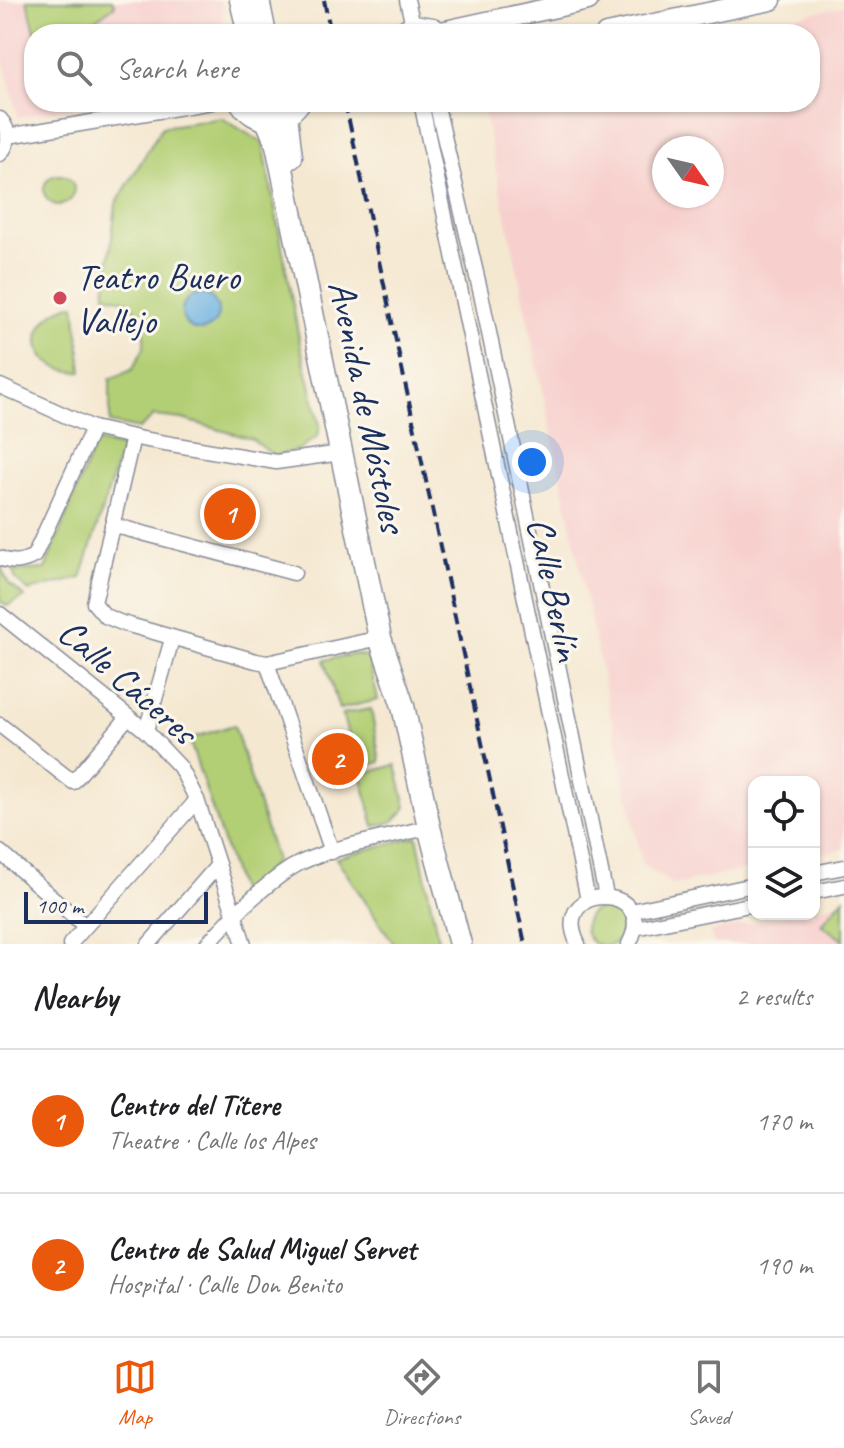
<!DOCTYPE html>
<html lang="en">
<head>
<meta charset="utf-8">
<style>
	:root { --surface:#fff; --page:#f6f6f6; --text:#202124; --muted:#757577; --line:#e0e0e0; --accent:#ea580c }
	body { margin:0; font-family:Caveat,sans-serif; background:var(--page); color:var(--text) }
	.controls { position:absolute; right:24px; bottom:24px; display:grid; overflow:hidden; border-radius:16px; box-shadow:0 2px 6px #0004 }
	.controls button { width:72px; height:72px; display:grid; place-items:center; padding:0; border:0; border-bottom:2px solid var(--line); background:var(--surface); color:var(--text); font:40px sans-serif }
	.compass { position:absolute; left:652px; top:136px; width:72px; height:72px; border-radius:50%; background:var(--surface); box-shadow:0 2px 6px #0004; rotate:124deg }
	.scale { position:absolute; left:24px; bottom:20px; width:184px; box-sizing:border-box; padding-left:8px; border:4px solid #1b2f5e; border-top:0; font-size:22px; line-height:28px; white-space:nowrap; color:#1b2f5e; -webkit-text-stroke:6px #fbf7ec; paint-order:stroke }
	.you { position:absolute; left:532px; top:462px; width:28px; height:28px; margin:-20px; border:6px solid #fff; border-radius:50%; background:#1a73e8; box-shadow:0 0 0 12px #1a73e833 }
	.badge { display:grid; place-items:center; width:52px; height:52px; border-radius:50%; background:var(--accent); color:#fff; font-size:26px; font-weight:700 }
	.pin { position:absolute; translate:-50% -50%; border:4px solid #fff; box-shadow:0 2px 8px #0006 }
	.list { margin:0; padding:0; list-style:none }
	h2 { display:flex; justify-content:space-between; align-items:center; height:104px; margin:0; padding:0 32px; font-size:34px }
	h2 small { font-size:26px; font-weight:400; color:var(--muted) }
	.list li { display:grid; grid-template-columns:52px 1fr auto; gap:24px; align-items:center; box-sizing:border-box; height:144px; padding:0 32px; border-top:2px solid var(--line) }
	.list b { display:block; font-size:30px; white-space:nowrap }
	.list p { margin:0; font-size:26px; white-space:nowrap; color:var(--muted) }
	.list em { font-size:26px; font-style:normal; color:var(--muted) }
	.icon { flex:none; width:44px; height:44px; fill:none; stroke:currentColor; stroke-width:2; stroke-linecap:round; stroke-linejoin:round }
	.map { position:relative; flex:none; width:844px; height:944px; overflow:hidden }
	.search { position:absolute; background:var(--surface); box-shadow:0 2px 6px #0004; left:24px; right:24px; top:24px; height:88px; display:flex; align-items:center; gap:20px; box-sizing:border-box; padding:0 28px; border-radius:32px; color:var(--muted); font-size:30px }
	.sheet { height:392px; background:var(--surface) }
	nav { display:flex; justify-content:space-around; align-items:center; box-sizing:border-box; height:112px; border-top:2px solid var(--line); background:var(--surface); font-size:22px; color:var(--muted) }
	nav a { display:grid; justify-items:center; gap:4px }
	nav .on { color:var(--accent) }
	.map>svg:first-child { display:block }
	.built { fill:#f7d0ce; fill-rule:evenodd }
	.green { fill:#b3cf75; stroke:#677f6a; stroke-width:2 }
	.water { fill:#6ab0e0; stroke:#42709f; stroke-width:2 }
	.lines { fill:none; stroke-linecap:round; stroke-linejoin:round }
	.street-casing { stroke:#888c98; stroke-width:17 }
	.secondary-casing { stroke:#888c98; stroke-width:23 }
	.primary-casing { stroke:#888c98; stroke-width:25 }
	.street { stroke:#fff; stroke-width:14 }
	.secondary { stroke:#fff; stroke-width:20 }
	.primary { stroke:#fff; stroke-width:22 }
	.rail { stroke:#1b2f5e; stroke-width:4; stroke-dasharray:12 6; stroke-linecap:butt }
	.poi-dot { fill:#d1495b; stroke:#fbf7ec; stroke-width:3 }
	.labels { text-anchor:middle; stroke-width:6; stroke-linejoin:round; paint-order:stroke }
	.poi-label { font-size:38px; fill:#1b2f5e; stroke:#fbf7ec; text-anchor:start }
	.street-label { font-size:38px; fill:#1b2f5e; stroke:#fbf7ec }
</style>
</head>
<body>
<div class="map">
<svg width="844" height="944" viewBox="0 0 844 944">
	<rect width="100%" height="100%" fill="#fbf7ec"/>
	<filter id="ink" filterUnits="userSpaceOnUse"><feTurbulence type="fractalNoise" baseFrequency=".0125" numOctaves="2"/><feDisplacementMap in="SourceGraphic" scale="16" xChannelSelector="R" yChannelSelector="G"/><feConvolveMatrix kernelMatrix="1 2 1 2 8 2 1 2 1" color-interpolation-filters="sRGB"/></filter>
	<filter id="wash" filterUnits="userSpaceOnUse"><feTurbulence type="fractalNoise" baseFrequency=".006" numOctaves="4" result="noise"/><feDisplacementMap in="SourceGraphic" scale="32" xChannelSelector="R" yChannelSelector="G"/><feGaussianBlur stdDeviation="1.8" result="paint"/><feColorMatrix in="noise" values="0 0 0 0 0 0 0 0 0 0 0 0 0 0 0 0 0 1.4 0 .05"/><feComposite in="paint" operator="in"/></filter>
	<g filter="url(#wash)">
		<rect width="100%" height="100%" fill="#f5e8d1"/>
		<g class="built">
			<polygon points="0,0 220,0 223,14 221,34 34,34 34,102 106,102 18,117 0,48"/>
			<path d="M844,6V849L814,855V782H754V868L673,885L642,864L482,102H810V34H712ZM712,148V196H664V148Z"/>
			<polygon points="844,902 844,944 714,944 710,932 790,914 814,914 814,909"/>
		</g>
		<g class="green">
			<polygon points="27,0 112,0 115,5 75,34 36,34"/>
			<polygon points="222,118 263,143 300,344 320,425 318,436 298,450 274,456 252,439 182,419 154,416 139,429 110,423 110,379 132,370 144,348 144,320 129,302 105,294 116,204 162,127"/>
			<circle cx="59" cy="190" r="15"/>
			<path d="M75,304L82,372C21,371 28,313 75,304Z"/>
			<polygon points="96,441 122,447 81,578 29,591 16,580 13,571 45,569"/>
			<polygon points="0,566 9,584 25,597 7,606 0,601"/>
			<polygon points="355,654 368,657 378,700 339,709 324,660"/>
			<polygon points="371,709 380,762 358,768 342,714"/>
			<polygon points="234,725 276,861 241,896 189,739"/>
			<path d="M396,765L406,807C399,820 388,825 374,826L361,774Z"/>
			<polygon points="417,836 439,944 394,944 336,858"/>
			<polygon points="844,898 844,941 821,924"/>
			<circle cx="604" cy="927" r="19"/>
		</g>
		<circle class="water" cx="200" cy="312" r="18"/>
	</g>
	<g filter="url(#ink)">
		<g class="lines">
			<g class="street-casing">
				<g id="street">
					<polyline points="407,0 413,25"/>
					<polyline points="421,102 588,900"/>
					<polyline points="436,102 481,294 606,896"/>
					<path d="M0,119C10,130 10,143 0,154"/>
					<polyline points="8,136 212,102"/>
					<polyline points="0,386 93,428 142,439 276,462 341,453"/>
					<polyline points="133,437 94,603 105,616 122,623 256,661 267,663 380,638"/>
					<polyline points="112,525 294,573"/>
					<path d="M0,558C13,564 22,562 34,556L93,428"/>
					<polyline points="0,614 146,731 180,767 197,800 244,944"/>
					<polyline points="267,663 332,852"/>
					<polyline points="0,725 73,782 128,717"/>
					<polyline points="146,731 172,639"/>
					<polyline points="0,852 85,926"/>
					<polyline points="814,873 844,867"/>
					<polyline points="814,892 844,886"/>
					<polyline points="631,911 754,885"/>
					<polyline points="635,928 754,904"/>
					<polyline points="70,944 197,800"/>
					<polyline points="149,944 218,865"/>
					<path d="M207,944C232,917 260,888 291,868C325,847 389,838 429,827"/>
					<path d="M578,944C547,881 661,882 629,944"/>
				</g>
			</g>
			<g class="secondary-casing">
				<g id="secondary">
					<polyline points="441,32 588,0"/>
					<polyline points="399,34 413,25 433,28 442,34"/>
					<polyline points="606,34 771,0"/>
				</g>
			</g>
			<g class="primary-casing">
				<g id="primary">
					<polyline points="241,0 249,34"/>
					<polyline points="258,0 265,34"/>
					<path d="M241,102C256,125 283,124 299,102"/>
					<polyline points="286,115 291,157"/>
					<polyline points="267,120 277,145 380,638 403,706 429,827 460,944"/>
				</g>
			</g>
			<use href="#street" class="street"/>
			<use href="#secondary" class="secondary"/>
			<use href="#primary" class="primary"/>
			<g class="rail">
				<polyline points="324,0 331,34"/>
				<polyline points="345,102 525,944"/>
			</g>
		</g>
	</g>
	<circle class="poi-dot" cx="60" cy="298" r="8"/>
	<g class="labels">
		<g class="poi-label">
			<text x="76" y="289">Teatro Buero<tspan x="76" dy="44">Vallejo</tspan></text>
		</g>
		<g class="street-label">
			<text transform="translate(368 406) rotate(78)" y="13">Avenida de Móstoles</text>
			<text transform="translate(555 589) rotate(78)" y="13">Calle Berlín</text>
			<text transform="translate(128 681) rotate(41)" y="13">Calle Cáceres</text>
		</g>
	</g>
</svg>
<div class="controls">
<button><svg class="icon" aria-label="locate" viewBox="0 0 24 24"><circle cx="12" cy="12" r="6"/><path d="M12 2v4M12 18v4M2 12h4M18 12h4"/></svg></button>
<button><svg class="icon" aria-label="layers" viewBox="0 0 24 24"><path d="M12 4l9 5-9 5-9-5zM3 14l9 5 9-5"/></svg></button>
</div>
<svg class="compass" viewBox="-18 -18 36 36"><path d="M0-13l5 13h-10z" fill="#e53935"/><path d="M0 13l5-13h-10z" fill="#757577"/></svg>
<div class="scale">100 m</div>
<div class="you"></div>
<div class="pin badge" style="left:230px;top:514px">1</div>
<div class="pin badge" style="left:338px;top:759px">2</div>
<div class="search"><svg class="icon" aria-label="search" viewBox="0 0 24 24"><circle cx="10" cy="10" r="6"/><path d="M15 15l6 6"/></svg>Search here</div>
</div>
<section class="sheet">
<h2>Nearby<small>2 results</small></h2>
<ul class="list">
<li><span class="badge">1</span><div><b>Centro del Títere</b><p>Theatre · Calle los Alpes</p></div><em>170 m</em></li>
<li><span class="badge">2</span><div><b>Centro de Salud Miguel Servet</b><p>Hospital · Calle Don Benito</p></div><em>190 m</em></li>
</ul>
</section>
<nav>
<a class="on"><svg class="icon" aria-label="map" viewBox="0 0 24 24"><path d="M3 6l6-2 6 2 6-2v14l-6 2-6-2-6 2zM9 4v14M15 6v14"/></svg>Map</a>
<a><svg class="icon" aria-label="directions" viewBox="0 0 24 24"><path d="M12 3l9 9-9 9-9-9zM9 14v-3h6M13 9l2 2-2 2"/></svg>Directions</a>
<a><svg class="icon" aria-label="saved" viewBox="0 0 24 24"><path d="M7 4h10v16l-5-4-5 4z"/></svg>Saved</a>
</nav>
</body>
</html>
